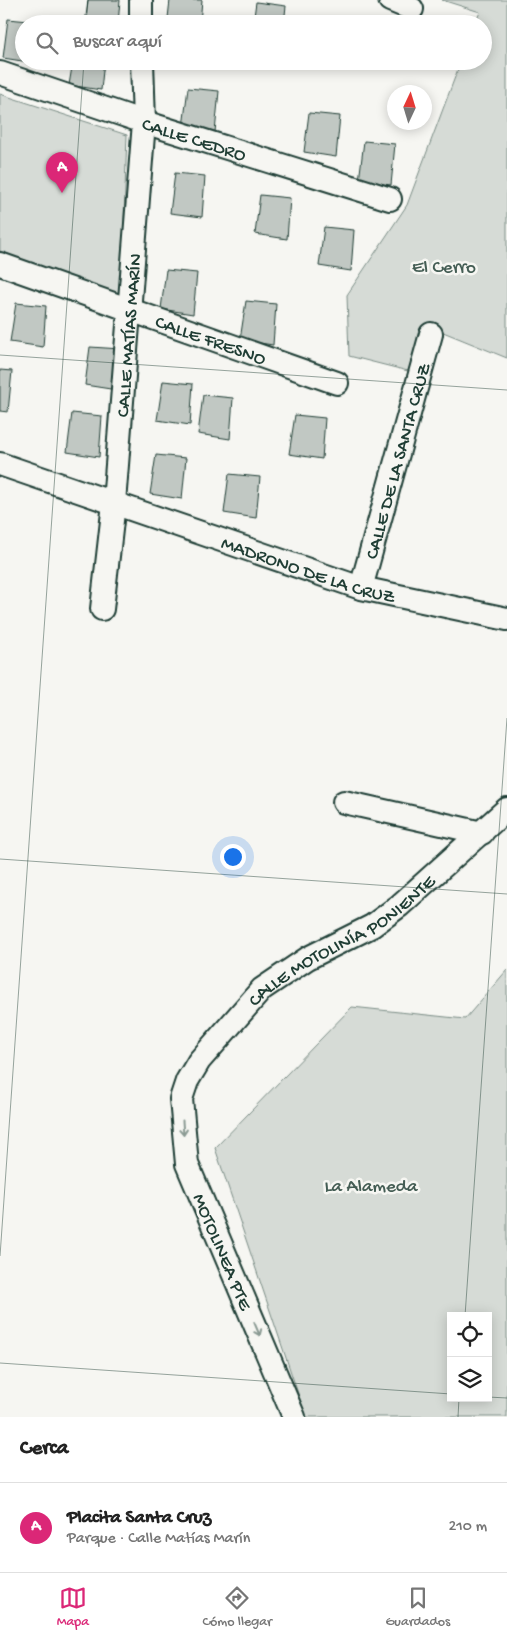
<!DOCTYPE html>
<html lang="es">
<head>
<meta charset="utf-8">
<style>
	:root { --surface:#fff; --page:#f6f6f6; --text:#222; --muted:#767676; --line:#e0e0e0; --accent:#db2777 }
	body { margin:0; font-family:"Gochi Hand",sans-serif; background:var(--page); color:var(--text) }
	.controls { position:absolute; right:15px; bottom:15px; display:grid; overflow:hidden; border-radius:0px; box-shadow:0 2px 12px #0003 }
	.controls button { width:45px; height:45px; display:grid; place-items:center; padding:0; border:0; border-bottom:1px solid var(--line); background:var(--surface); color:var(--text); font:25px sans-serif }
	.compass { position:absolute; left:387px; top:85px; width:45px; height:45px; border-radius:50%; background:var(--surface); box-shadow:0 2px 12px #0003; rotate:4deg }
	.you { position:absolute; left:232px; top:856px; width:18px; height:18px; margin:-12px; border:4px solid #fff; border-radius:50%; background:#1a73e8; box-shadow:0 0 0 8px #1a73e833 }
	.badge { display:grid; place-items:center; width:32px; height:32px; border-radius:50%; background:var(--accent); color:#fff; font-size:16px; font-weight:700 }
	.pin { position:absolute; translate:-50% -41px; filter:drop-shadow(0 1px 2px #0008) }
	.pin::after { content:''; position:absolute; top:26px; width:18px; height:15px; background:inherit; clip-path:polygon(0 0,100% 0,50% 100%) }
	.list { margin:0; padding:0; list-style:none }
	h2 { display:flex; justify-content:space-between; align-items:center; height:65px; margin:0; padding:0 20px; font-size:21px }
	h2 small { font-size:16px; font-weight:400; color:var(--muted) }
	.list li { display:grid; grid-template-columns:32px 1fr auto; gap:15px; align-items:center; box-sizing:border-box; height:90px; padding:0 20px; border-top:1px solid var(--line) }
	.list b { display:block; font-size:19px; white-space:nowrap }
	.list p { margin:0; font-size:16px; white-space:nowrap; color:var(--muted) }
	.list em { font-size:16px; font-style:normal; color:var(--muted) }
	.icon { flex:none; width:28px; height:28px; fill:none; stroke:currentColor; stroke-width:2; stroke-linecap:round; stroke-linejoin:round }
	.map { position:relative; flex:none; width:507px; height:1417px; overflow:hidden }
	.search { position:absolute; background:var(--surface); box-shadow:0 2px 12px #0003; left:15px; right:15px; top:15px; height:55px; display:flex; align-items:center; gap:12px; box-sizing:border-box; padding:0 18px; border-radius:28px; color:var(--muted); font-size:19px }
	.sheet { height:155px; background:var(--surface) }
	nav { display:flex; justify-content:space-around; align-items:center; box-sizing:border-box; height:70px; border-top:1px solid var(--line); background:var(--surface); font-size:14px; color:var(--muted) }
	nav a { display:grid; justify-items:center; gap:2px }
	nav .on { color:var(--accent) }
	.map>svg:first-child { display:block }
	.green { fill:#d6dbd6; stroke:#7a8c85; fill-rule:evenodd }
	.building { fill:#c1c8c3; stroke:#1f3d34 }
	.lines { fill:none; stroke-linecap:round; stroke-linejoin:round }
	.minor-casing { stroke:#1f3d34; stroke-width:26 }
	.minor { stroke:#f6f6f2; stroke-width:22 }
	.oneway { stroke:#8a9a93 }
	.ticks { fill:none; stroke:#1f3d34; stroke-width:1; stroke-opacity:0.45 }
	.labels { text-anchor:middle; stroke-width:5; stroke-linejoin:round; paint-order:stroke }
	.street-label { font-size:19px; fill:#1f3d34; stroke:#f6f6f2 }
	.park-label { font-size:19px; fill:#445d54; stroke:#f6f6f2 }
</style>
</head>
<body>
<div class="map">
<svg width="507" height="1417" viewBox="0 0 507 1417">
	<rect width="100%" height="100%" fill="#f6f6f2"/>
	<filter id="ink" filterUnits="userSpaceOnUse"><feTurbulence type="fractalNoise" baseFrequency=".02" numOctaves="2"/><feDisplacementMap in="SourceGraphic" scale="10" xChannelSelector="R" yChannelSelector="G"/><feConvolveMatrix kernelMatrix="1 2 1 2 8 2 1 2 1" color-interpolation-filters="sRGB"/></filter>
	<g filter="url(#ink)">
		<g class="green">
			<polygon points="442,0 507,0 507,358 426,325 408,371 349,356 347,295 407,205 461,61 483,61 483,24 475,24 480,12"/>
			<polygon points="0,94 127,135 121,299 0,251"/>
			<path d="M507,970V1417H306L215,1148L352,1007L465,1019ZM451,1316H488V1398H451Z"/>
		</g>
		<g class="building">
			<polygon points="88,0 120,0 118,24 85,24"/>
			<polygon points="170,0 202,0 200,23 168,18"/>
			<polygon points="256,2 286,6 284,24 253,24"/>
			<polygon points="8,19 39,22 24,24 24,61 35,61 35,63 3,58"/>
			<polygon points="73,61 104,61 101,90 69,85"/>
			<polygon points="326,61 359,61 358,68 326,63"/>
			<polygon points="188,88 219,91 215,132 183,127"/>
			<polygon points="309,113 340,116 336,157 304,152"/>
			<polygon points="364,141 395,144 391,185 359,181"/>
			<polygon points="175,173 205,176 202,217 170,213"/>
			<polygon points="260,195 290,198 287,239 255,234"/>
			<polygon points="324,227 354,230 351,271 319,266"/>
			<polygon points="166,270 197,273 193,314 161,309"/>
			<polygon points="246,301 276,304 273,345 240,340"/>
			<polygon points="16,303 46,306 43,347 10,342"/>
			<polygon points="90,347 121,349 117,390 85,385"/>
			<polygon points="0,370 12,371 8,412 0,411"/>
			<polygon points="163,381 193,384 190,425 157,420"/>
			<polygon points="203,395 233,398 230,439 198,434"/>
			<polygon points="72,413 102,416 99,457 67,452"/>
			<polygon points="295,415 325,418 322,459 289,454"/>
			<polygon points="156,455 186,458 182,499 150,494"/>
			<polygon points="229,474 260,477 256,518 224,513"/>
		</g>
		<g class="lines">
			<g class="minor-casing">
				<g id="minor">
					<polyline points="141,0 141,24"/>
					<polyline points="390,0 412,9"/>
					<path id="s1" d="M0,73L144,122L390,199"/>
					<path id="s2" d="M0,264L337,383"/>
					<path id="s3" d="M0,464L361,588L507,619"/>
					<path id="s4" d="M361,588L431,334"/>
					<path id="s5" d="M102,609L114,503L144,122L142,61"/>
					<polyline points="344,802 482,833"/>
					<path id="s6" d="M294,1417L187,1164L181,1099L187,1081L199,1061L262,989L308,958L372,926L399,906L507,809"/>
				</g>
			</g>
			<use href="#minor" class="minor"/>
		</g>
		<defs><path id="oneway-shaft" d="M-6 0H5M1.5-3L5.5 0L1.5 3" fill="none" stroke-width="1.6" stroke-linecap="round" stroke-linejoin="round" transform="scale(1.25)"/></defs>
		<g class="oneway">
			<use href="#oneway-shaft" transform="translate(183 1128) rotate(86)"/>
			<use href="#oneway-shaft" transform="translate(257 1329) rotate(67)"/>
		</g>
	</g>
	<path class="ticks" d="M86,24L88,0M0,355L507,390M0,859L507,894M0,1256L84,61M465,1316L507,718M0,1363L451,1394M488,1397L507,1398M458,1417L459,1398"/>
	<g class="labels">
		<g class="street-label">
			<text dy="7" stroke="none"><textPath href="#s1" startOffset="205">CALLE CEDRO</textPath></text>
			<text dy="7" stroke="none"><textPath href="#s5" startOffset="275">CALLE MATÍAS MARÍN</textPath></text>
			<text dy="7" stroke="none"><textPath href="#s2" startOffset="224">CALLE FRESNO</textPath></text>
			<text dy="7" stroke="none"><textPath href="#s4" startOffset="132">CALLE DE LA SANTA CRUZ</textPath></text>
			<text dy="7" stroke="none"><textPath href="#s3" startOffset="326">MADRONO DE LA CRUZ</textPath></text>
			<text dy="7" stroke="none"><textPath href="#s6" startOffset="571">CALLE MOTOLINÍA PONIENTE</textPath></text>
			<text transform="translate(224 1251) rotate(67)" y="7">MOTOLINEA PTE</text>
		</g>
		<g class="park-label">
			<text x="444" y="272">El Cerro</text>
			<text x="371" y="1191">La Alameda</text>
		</g>
	</g>
</svg>
<div class="controls">
<button><svg class="icon" aria-label="locate" viewBox="0 0 24 24"><circle cx="12" cy="12" r="6"/><path d="M12 2v4M12 18v4M2 12h4M18 12h4"/></svg></button>
<button><svg class="icon" aria-label="layers" viewBox="0 0 24 24"><path d="M12 4l9 5-9 5-9-5zM3 14l9 5 9-5"/></svg></button>
</div>
<svg class="compass" viewBox="-18 -18 36 36"><path d="M0-13l5 13h-10z" fill="#e53935"/><path d="M0 13l5-13h-10z" fill="#767676"/></svg>
<div class="you"></div>
<div class="pin badge" style="left:62px;top:193px">A</div>
<div class="search"><svg class="icon" aria-label="search" viewBox="0 0 24 24"><circle cx="10" cy="10" r="6"/><path d="M15 15l6 6"/></svg>Buscar aquí</div>
</div>
<section class="sheet">
<h2>Cerca<small></small></h2>
<ul class="list">
<li><span class="badge">A</span><div><b>Placita Santa Cruz</b><p>Parque · Calle Matías Marín</p></div><em>210 m</em></li>
</ul>
</section>
<nav>
<a class="on"><svg class="icon" aria-label="map" viewBox="0 0 24 24"><path d="M3 6l6-2 6 2 6-2v14l-6 2-6-2-6 2zM9 4v14M15 6v14"/></svg>Mapa</a>
<a><svg class="icon" aria-label="directions" viewBox="0 0 24 24"><path d="M12 3l9 9-9 9-9-9zM9 14v-3h6M13 9l2 2-2 2"/></svg>Cómo llegar</a>
<a><svg class="icon" aria-label="saved" viewBox="0 0 24 24"><path d="M7 4h10v16l-5-4-5 4z"/></svg>Guardados</a>
</nav>
</body>
</html>
